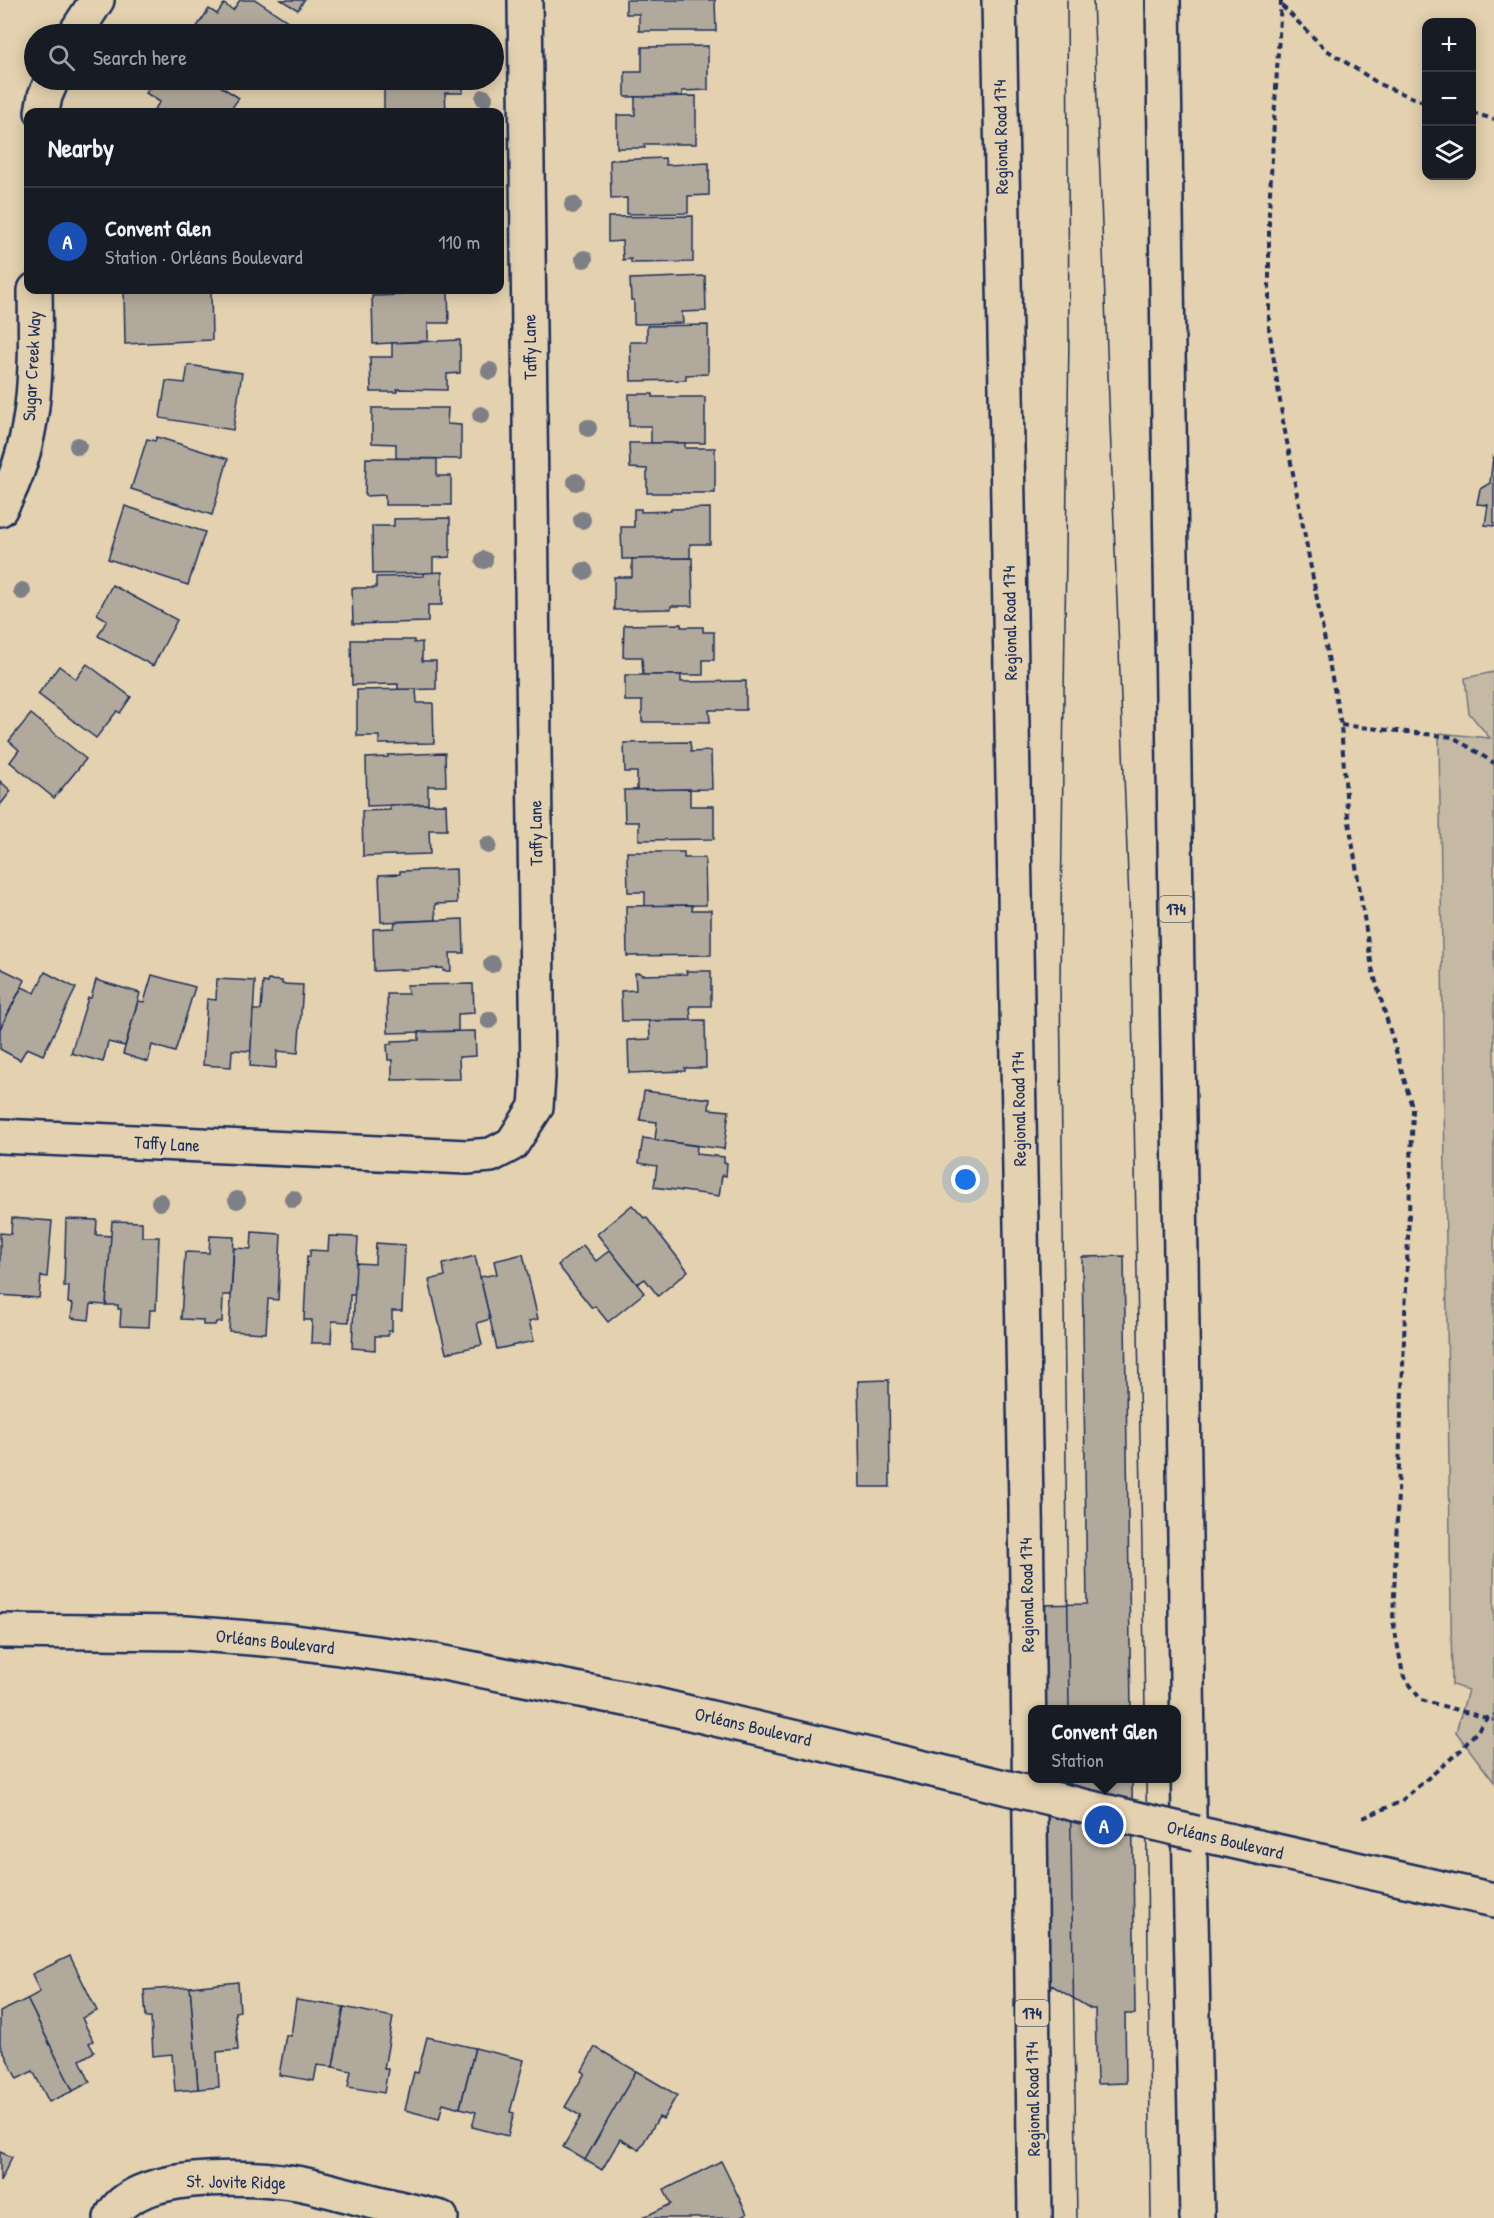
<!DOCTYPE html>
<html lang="en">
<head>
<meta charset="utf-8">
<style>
	:root { --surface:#171b24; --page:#20242c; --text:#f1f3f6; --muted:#9ea1a6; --line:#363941; --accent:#919bb2 }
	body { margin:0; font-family:"Patrick Hand",sans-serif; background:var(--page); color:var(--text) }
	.controls { position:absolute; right:18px; top:18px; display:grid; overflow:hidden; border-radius:12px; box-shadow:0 3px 15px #0003 }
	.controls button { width:54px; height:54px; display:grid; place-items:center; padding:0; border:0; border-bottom:2px solid var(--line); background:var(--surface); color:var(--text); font:30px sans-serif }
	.you { position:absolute; left:966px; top:1180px; width:21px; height:21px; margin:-15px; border:4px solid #fff; border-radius:50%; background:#1a73e8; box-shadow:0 0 0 9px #1a73e833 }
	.badge { display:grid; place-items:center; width:39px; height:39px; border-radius:50%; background:var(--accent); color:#fff; font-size:20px; font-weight:700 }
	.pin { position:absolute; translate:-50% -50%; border:3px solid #fff; box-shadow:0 2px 6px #0006 }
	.popup { position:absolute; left:1028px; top:1705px; width:153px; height:78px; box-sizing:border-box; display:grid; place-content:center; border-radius:12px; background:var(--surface); filter:drop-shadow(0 2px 4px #0005); font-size:20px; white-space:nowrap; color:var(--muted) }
	.popup b { font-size:22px; color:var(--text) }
	.popup::after { content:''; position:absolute; left:50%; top:100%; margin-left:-12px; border:12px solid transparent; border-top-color:var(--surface) }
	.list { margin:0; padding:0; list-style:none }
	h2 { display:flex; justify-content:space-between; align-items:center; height:78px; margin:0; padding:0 24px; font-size:26px }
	h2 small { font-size:20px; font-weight:400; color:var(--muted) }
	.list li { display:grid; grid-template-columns:39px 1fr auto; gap:18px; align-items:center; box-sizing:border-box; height:108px; padding:0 24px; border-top:2px solid var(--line) }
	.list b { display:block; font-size:22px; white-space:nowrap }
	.list p { margin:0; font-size:20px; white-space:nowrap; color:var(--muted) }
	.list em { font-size:20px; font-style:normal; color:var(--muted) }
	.icon { flex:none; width:33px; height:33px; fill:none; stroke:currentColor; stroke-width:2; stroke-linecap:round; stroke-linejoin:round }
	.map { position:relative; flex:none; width:1494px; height:2218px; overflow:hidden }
	.search { position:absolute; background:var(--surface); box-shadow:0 3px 15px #0003; left:24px; top:24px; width:480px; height:66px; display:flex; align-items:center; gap:15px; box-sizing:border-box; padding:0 21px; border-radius:33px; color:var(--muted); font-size:22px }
	.panel { position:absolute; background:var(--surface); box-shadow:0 3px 15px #0003; left:24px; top:108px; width:480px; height:186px; border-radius:12px }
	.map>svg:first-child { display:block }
	.green { fill:#c6b9a3; stroke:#707480; stroke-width:1.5 }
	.building { fill:#b1a99b; stroke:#1b2f5e; stroke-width:1.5 }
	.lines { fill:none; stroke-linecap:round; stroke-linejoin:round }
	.minor-casing { stroke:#1b2f5e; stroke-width:38 }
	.secondary-casing { stroke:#1b2f5e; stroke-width:38 }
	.motorway-casing { stroke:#1b2f5e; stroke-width:38 }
	.path { stroke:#1b2f5e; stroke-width:4; stroke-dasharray:6 4.5; stroke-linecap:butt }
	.minor { stroke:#e3d1af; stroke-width:33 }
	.secondary { stroke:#e3d1af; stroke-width:33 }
	.motorway { stroke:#e3d1af; stroke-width:33 }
	.tram { stroke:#1b2f5e; stroke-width:1.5 }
	.secondary-bridge-casing { stroke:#1b2f5e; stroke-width:38; stroke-linecap:butt }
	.secondary-bridge { stroke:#e3d1af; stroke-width:33 }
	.tree { fill:#7e8086 }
	.labels { text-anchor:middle; stroke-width:6; stroke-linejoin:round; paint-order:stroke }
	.shield { fill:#e3d1af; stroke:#576076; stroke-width:1.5 }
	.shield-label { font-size:16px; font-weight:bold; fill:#1b2f5e }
	.street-label { font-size:18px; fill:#1b2f5e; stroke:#e3d1af }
</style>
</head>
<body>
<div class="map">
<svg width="1494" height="2218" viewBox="0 0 1494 2218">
	<rect width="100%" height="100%" fill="#e3d1af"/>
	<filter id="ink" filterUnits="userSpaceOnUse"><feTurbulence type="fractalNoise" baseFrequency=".0167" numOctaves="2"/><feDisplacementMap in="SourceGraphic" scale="12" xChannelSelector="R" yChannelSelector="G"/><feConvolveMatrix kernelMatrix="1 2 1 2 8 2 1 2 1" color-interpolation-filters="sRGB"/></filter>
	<g filter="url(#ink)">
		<polygon class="green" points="1494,672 1494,1782 1456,1732 1468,1690 1452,1685 1439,733 1490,738 1469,713 1465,678"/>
		<g class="building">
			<polygon points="240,0 256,0 295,26 290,34 192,34 209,9 217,14 224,4 233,10"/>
			<polygon points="281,0 304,0 298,10"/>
			<polygon points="626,0 715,0 716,31 639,31 639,14 626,14"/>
			<polygon points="708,46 708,90 682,91 682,96 625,97 625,72 642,72 642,47"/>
			<polygon points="154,80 211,80 239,98 229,112 152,112 160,102 146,93"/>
			<polygon points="384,80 463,80 463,93 445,93 446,110 384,112"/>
			<polygon points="696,96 696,144 644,144 645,148 617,148 617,115 635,115 635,97"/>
			<polygon points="446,110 456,110 456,112 389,112"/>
			<polygon points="665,158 666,165 709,163 709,195 688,196 688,213 627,214 627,198 611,199 610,160"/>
			<polygon points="693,216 693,262 631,263 631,259 623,260 622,241 608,242 608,217"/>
			<polygon points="705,276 706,311 682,312 683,323 634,324 634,300 631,300 630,279"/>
			<polygon points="124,290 211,290 212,340 125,344"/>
			<polygon points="401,290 448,291 449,323 428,323 428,341 373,344 372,296 401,295"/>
			<polygon points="708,325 708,374 686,375 686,380 631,381 630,342 647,342 647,326"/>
			<polygon points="460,340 460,373 447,374 447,390 397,389 397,392 371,392 370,357 392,357 392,343"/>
			<polygon points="188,365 242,373 233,430 160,418 166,381 185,383"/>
			<polygon points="629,394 653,394 653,397 705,397 705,443 651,443 651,426 629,426"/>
			<polygon points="372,408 448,408 447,424 461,425 461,459 396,458 396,444 372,443"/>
			<polygon points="157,437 228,459 212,515 131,489 147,439 155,441"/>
			<polygon points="629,443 685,443 685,448 715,448 715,493 647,493 647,469 630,468"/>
			<polygon points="1493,457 1494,458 1494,526 1485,525 1488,505 1477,504 1480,489 1490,483"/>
			<polygon points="366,458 437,459 437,476 451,476 451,505 385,505 385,495 365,496"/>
			<polygon points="125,506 205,532 188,585 108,559"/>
			<polygon points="710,508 710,544 690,544 690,558 622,559 621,527 634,527 634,509 641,509 641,512 671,511 671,509"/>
			<polygon points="450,518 450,557 433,558 433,573 373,574 372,526 394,526 394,519"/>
			<polygon points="692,558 693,606 671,606 671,609 614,610 614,577 632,577 632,559"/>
			<polygon points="442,572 442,605 428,605 428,622 353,624 352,588 376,588 376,577 424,576 424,573"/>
			<polygon points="112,585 177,620 153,666 98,636 107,620 97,614"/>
			<polygon points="681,624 681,627 703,627 703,632 714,632 714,660 703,660 703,675 643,675 642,657 623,657 624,625"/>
			<polygon points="351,640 414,640 414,643 422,642 422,661 436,661 436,689 398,690 398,684 352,685"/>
			<polygon points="87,664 131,697 120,713 117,711 96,738 38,694 59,666 76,679"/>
			<polygon points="625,675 681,675 681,682 746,681 746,710 709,710 710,722 642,722 642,701 625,701"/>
			<polygon points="416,689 417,703 433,703 434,743 379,744 379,736 357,736 357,690"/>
			<polygon points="31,714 86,759 54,798 10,762 19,750 9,741"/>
			<polygon points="690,742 691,752 711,751 712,789 637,790 637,772 625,772 624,743"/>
			<polygon points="445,753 446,786 428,786 428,804 367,806 366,758 388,757 388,755"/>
			<polygon points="0,781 11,791 0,805"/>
			<polygon points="690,789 690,806 714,806 714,839 639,840 639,822 625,822 624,790"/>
			<polygon points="446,804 447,830 429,830 430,854 363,856 362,811 390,810 390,805"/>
			<polygon points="627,852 684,852 684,858 705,858 706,905 645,906 645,892 628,892"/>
			<polygon points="456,869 457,903 435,904 436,920 381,922 379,875 400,874 400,871"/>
			<polygon points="692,905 692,910 711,910 711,955 627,956 626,906"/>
			<polygon points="463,919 464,953 450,953 451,971 443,971 443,968 374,971 373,929 394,928 395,922"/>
			<polygon points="0,968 25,980 0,1029"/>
			<polygon points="686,971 711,971 711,1006 690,1006 691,1020 622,1021 621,991 636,990 635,973 641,973 641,975 687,974"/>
			<polygon points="45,972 76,988 43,1055 27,1048 20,1060 0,1049 0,1029 22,987 35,993"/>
			<polygon points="152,975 195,987 175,1052 152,1045 148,1062 123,1054 138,1001 144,1002"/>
			<polygon points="217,979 255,981 251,1051 232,1050 231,1067 203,1065 207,999 216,1000"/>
			<polygon points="96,980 140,993 125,1046 108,1042 103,1062 71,1053 88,998 91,998"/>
			<polygon points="268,980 282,981 282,984 303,985 298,1053 277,1051 276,1068 250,1066 253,1010 261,1010 263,982 268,983"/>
			<polygon points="473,984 474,1013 458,1014 458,1031 388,1033 387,994 408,994 407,985"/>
			<polygon points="705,1020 706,1068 685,1068 685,1071 629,1073 628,1040 650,1039 649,1021"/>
			<polygon points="475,1031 476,1056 459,1057 460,1079 392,1080 392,1060 388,1060 387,1044 392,1044 392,1041 419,1040 419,1032"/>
			<polygon points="644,1091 710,1099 709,1109 729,1111 724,1149 655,1140 657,1122 640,1120"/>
			<polygon points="643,1138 697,1146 696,1154 724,1157 724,1163 727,1163 726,1176 722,1175 719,1196 654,1187 657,1166 639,1163"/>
			<polygon points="632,1205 644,1218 646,1217 688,1271 658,1296 645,1279 637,1284 597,1234"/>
			<polygon points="12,1218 52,1221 47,1277 41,1276 39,1298 0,1295 0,1233 11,1234"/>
			<polygon points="66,1219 97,1220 96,1235 112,1236 106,1305 91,1304 89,1320 71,1318 73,1304 68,1303 69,1286 64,1286"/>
			<polygon points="112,1221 142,1222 142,1237 159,1237 156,1310 150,1310 149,1327 120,1326 121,1309 118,1309 118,1305 106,1305"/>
			<polygon points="252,1232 281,1234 278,1300 268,1299 266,1333 229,1331 234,1248 251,1249"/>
			<polygon points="210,1236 234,1237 231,1295 223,1295 222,1322 216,1322 215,1325 203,1325 203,1320 181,1319 185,1252 209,1253"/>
			<polygon points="329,1236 358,1237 355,1295 350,1295 349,1322 332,1321 331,1343 311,1343 312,1320 304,1320 307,1256 310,1257 310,1250 328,1251"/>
			<polygon points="376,1243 405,1245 402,1311 392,1311 392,1331 388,1331 388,1336 375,1336 375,1350 352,1348 356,1263 375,1264"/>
			<polygon points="583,1245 596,1261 610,1250 644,1293 608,1322 595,1306 592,1308 558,1265"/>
			<polygon points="523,1254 538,1319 529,1321 534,1341 497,1349 480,1277 497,1274 494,1261"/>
			<polygon points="475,1256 490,1319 477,1323 482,1345 446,1353 429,1280 445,1276 443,1264"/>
			<polygon points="1124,1256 1131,1710 1039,1710 1038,1605 1087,1604 1082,1257"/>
			<polygon points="889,1380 890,1487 860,1487 858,1381"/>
			<polygon points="1040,1778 1132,1778 1135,2014 1125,2014 1126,2083 1097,2084 1095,2009 1091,2009 1043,1980"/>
			<polygon points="70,1956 97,2011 82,2018 93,2041 89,2043 94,2052 80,2060 90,2082 73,2091 27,1999 40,1992 32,1974"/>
			<polygon points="238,1982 240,2011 235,2012 238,2050 217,2052 219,2087 198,2089 190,1987"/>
			<polygon points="190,1987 198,2089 175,2091 172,2054 153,2056 151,2017 146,2017 144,1990"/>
			<polygon points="27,1999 73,2091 49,2102 33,2071 17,2079 0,2045 0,2012"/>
			<polygon points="296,2000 344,2007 333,2067 317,2065 314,2081 279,2075 286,2035 291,2036"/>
			<polygon points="344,2007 393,2017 384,2069 388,2069 384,2093 348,2087 351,2071 333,2067"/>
			<polygon points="427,2037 475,2048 460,2108 443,2103 439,2119 405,2110 414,2072 418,2073"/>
			<polygon points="595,2047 636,2071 585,2160 563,2147 581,2116 565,2107 585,2073 582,2071"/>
			<polygon points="475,2048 524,2060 510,2112 514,2113 508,2136 472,2127 476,2112 460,2108"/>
			<polygon points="636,2071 677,2095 663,2119 659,2117 639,2150 620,2139 602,2170 585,2160"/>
			<polygon points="0,2152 12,2157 0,2181"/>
			<polygon points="721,2161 747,2214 739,2218 642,2218 671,2204 664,2190"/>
		</g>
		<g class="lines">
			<g class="minor-casing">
				<g id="minor">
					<polyline points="75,34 97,0"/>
					<polyline points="42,112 45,96 52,80"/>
					<path d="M0,509C39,441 36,365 35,290"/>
					<polyline points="0,1136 467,1157 491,1155 512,1144 536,1107 538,1077 525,0"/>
					<path d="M111,2218C132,2171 246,2176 290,2182C306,2184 323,2189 339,2193C373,2202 407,2210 441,2218"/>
				</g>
			</g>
			<g class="secondary-casing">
				<g id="secondary">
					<polyline points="0,1631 186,1633 288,1641 434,1661 656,1705 937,1771"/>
					<polyline points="1196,1833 1494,1900"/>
				</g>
			</g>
			<g class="motorway-casing">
				<g id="motorway">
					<polyline points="999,0 1026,1506 1035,2218"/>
					<polyline points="1163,0 1189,1817 1197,2218"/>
				</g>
			</g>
			<g class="path">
				<polyline points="1281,0 1269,210 1269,328 1283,421 1341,725 1347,809 1372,968 1413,1110 1393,1620 1403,1675 1421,1700 1494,1720"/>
				<polyline points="1282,6 1325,49 1381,85 1426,103"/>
				<polyline points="1472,113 1494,119"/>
				<polyline points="1341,725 1453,737 1494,763"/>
				<polyline points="1363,1818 1400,1802 1461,1750 1488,1718 1494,1715"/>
			</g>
			<use href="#minor" class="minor"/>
			<use href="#secondary" class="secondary"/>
			<use href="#motorway" class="motorway"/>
			<g class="tram">
				<polyline points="1067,0 1069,336 1060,983 1069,1710"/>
				<polyline points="1093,0 1131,950 1145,1710"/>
				<polyline points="1070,1778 1077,2218"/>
				<polyline points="1146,1778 1151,2218"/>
			</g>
			<g class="secondary-bridge-casing">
				<polyline id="secondary-bridge" points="937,1771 1196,1833"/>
			</g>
			<use href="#secondary-bridge" class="secondary-bridge"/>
		</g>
		<g class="tree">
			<circle cx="484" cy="98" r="9"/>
			<circle cx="573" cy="205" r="9"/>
			<circle cx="584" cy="259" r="9"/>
			<circle cx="490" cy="371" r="9"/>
			<circle cx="481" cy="415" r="9"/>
			<circle cx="588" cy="428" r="9"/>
			<circle cx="78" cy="446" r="9"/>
			<circle cx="576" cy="482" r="9"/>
			<circle cx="582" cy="520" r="9"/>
			<circle cx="484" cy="560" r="9"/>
			<circle cx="584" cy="571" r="9"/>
			<circle cx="22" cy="591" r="9"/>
			<circle cx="488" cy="845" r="9"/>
			<circle cx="492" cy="964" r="9"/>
			<circle cx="489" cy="1020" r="9"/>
			<circle cx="293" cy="1199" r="9"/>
			<circle cx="237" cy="1200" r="9"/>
			<circle cx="160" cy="1202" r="9"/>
		</g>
	</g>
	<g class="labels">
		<g class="shield">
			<rect x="1159.5" y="896" width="33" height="26" rx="4.5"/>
			<rect x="1015.5" y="2000" width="33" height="26" rx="4.5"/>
		</g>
		<g class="shield-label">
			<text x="1176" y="915">174</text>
			<text x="1032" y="2019">174</text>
		</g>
		<g class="street-label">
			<text transform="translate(1001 137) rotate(-91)" y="6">Regional Road 174</text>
			<text transform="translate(530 347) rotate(-91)" y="6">Taffy Lane</text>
			<text transform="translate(32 366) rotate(-87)" y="6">Sugar Creek Way</text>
			<text transform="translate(1010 623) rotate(-91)" y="6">Regional Road 174</text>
			<text transform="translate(536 833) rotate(-91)" y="6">Taffy Lane</text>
			<text transform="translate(1019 1109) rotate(-91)" y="6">Regional Road 174</text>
			<text transform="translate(167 1144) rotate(3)" y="6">Taffy Lane</text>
			<text transform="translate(1027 1595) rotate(-91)" y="6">Regional Road 174</text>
			<text transform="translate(275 1642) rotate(6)" y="6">Orléans Boulevard</text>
			<text transform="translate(753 1727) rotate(13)" y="6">Orléans Boulevard</text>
			<text transform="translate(1225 1840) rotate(13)" y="6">Orléans Boulevard</text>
			<text transform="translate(1033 2099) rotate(-91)" y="6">Regional Road 174</text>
			<text transform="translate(236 2182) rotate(1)" y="6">St. Jovite Ridge</text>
		</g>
	</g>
</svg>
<div class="controls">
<button>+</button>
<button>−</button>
<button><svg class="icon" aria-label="layers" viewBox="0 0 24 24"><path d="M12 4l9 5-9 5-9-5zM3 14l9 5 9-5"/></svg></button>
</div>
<div class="you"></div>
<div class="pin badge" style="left:1104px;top:1825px;background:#1a4fb4">A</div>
<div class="popup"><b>Convent Glen</b>Station</div>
<div class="search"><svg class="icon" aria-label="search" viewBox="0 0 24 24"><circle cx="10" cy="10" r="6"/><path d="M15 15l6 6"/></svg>Search here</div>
<section class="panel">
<h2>Nearby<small></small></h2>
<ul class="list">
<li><span class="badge" style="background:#1a4fb4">A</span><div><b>Convent Glen</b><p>Station · Orléans Boulevard</p></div><em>110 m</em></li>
</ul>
</section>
</div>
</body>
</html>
